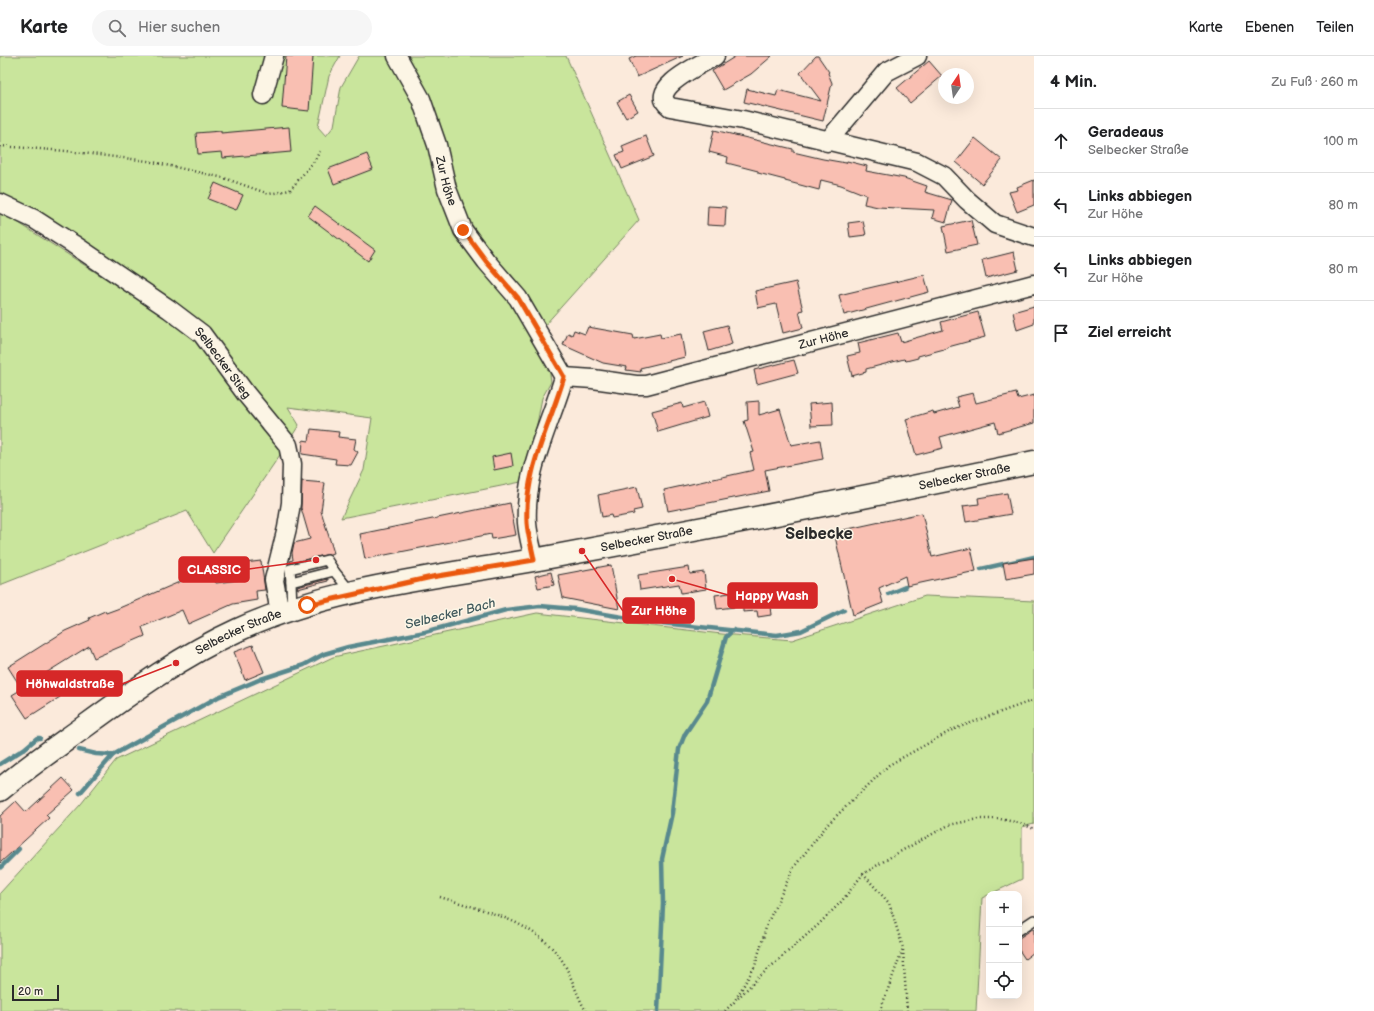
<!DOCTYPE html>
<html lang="de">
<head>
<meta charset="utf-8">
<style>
	:root { --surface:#fff; --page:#f6f6f6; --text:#202124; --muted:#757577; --line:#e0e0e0 }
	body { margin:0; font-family:"Balsamiq Sans",sans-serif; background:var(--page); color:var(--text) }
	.controls { position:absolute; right:12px; bottom:12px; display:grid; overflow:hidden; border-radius:8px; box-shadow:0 4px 16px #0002 }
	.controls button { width:36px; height:36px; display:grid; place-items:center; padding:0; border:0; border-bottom:1px solid var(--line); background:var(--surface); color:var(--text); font:20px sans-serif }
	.compass { position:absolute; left:938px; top:12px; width:36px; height:36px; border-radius:50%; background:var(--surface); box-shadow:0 4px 16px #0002; rotate:13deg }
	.scale { position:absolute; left:12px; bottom:10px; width:47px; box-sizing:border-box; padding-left:4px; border:2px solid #2b2b2b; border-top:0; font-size:11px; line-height:14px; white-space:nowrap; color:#2b2b2b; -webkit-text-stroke:3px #fcf5e5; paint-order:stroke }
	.stop { position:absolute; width:12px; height:12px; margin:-9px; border:3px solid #ea580c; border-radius:50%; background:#fff }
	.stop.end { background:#ea580c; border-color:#fff; box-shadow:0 1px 4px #0008 }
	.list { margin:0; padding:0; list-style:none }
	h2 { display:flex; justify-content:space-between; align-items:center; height:52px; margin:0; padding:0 16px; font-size:17px }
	h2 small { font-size:13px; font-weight:400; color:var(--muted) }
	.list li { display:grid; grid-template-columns:26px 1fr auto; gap:12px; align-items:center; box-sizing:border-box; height:64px; padding:0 16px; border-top:1px solid var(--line) }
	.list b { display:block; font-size:15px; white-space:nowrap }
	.list p { margin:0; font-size:13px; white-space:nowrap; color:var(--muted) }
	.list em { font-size:13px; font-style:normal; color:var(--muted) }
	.icon { flex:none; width:22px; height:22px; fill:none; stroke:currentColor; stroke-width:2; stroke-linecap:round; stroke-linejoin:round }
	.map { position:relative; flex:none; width:1034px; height:955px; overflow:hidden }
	header { display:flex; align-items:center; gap:24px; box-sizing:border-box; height:56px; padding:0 20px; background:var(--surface); border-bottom:1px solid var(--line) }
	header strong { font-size:19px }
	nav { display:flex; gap:22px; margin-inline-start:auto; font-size:14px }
	.search { width:280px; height:36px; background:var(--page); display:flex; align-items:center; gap:10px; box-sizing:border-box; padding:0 14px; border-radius:22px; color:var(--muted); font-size:15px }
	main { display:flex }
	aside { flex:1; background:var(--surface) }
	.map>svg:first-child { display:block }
	.green { fill:#c9e59c; stroke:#7a8864 }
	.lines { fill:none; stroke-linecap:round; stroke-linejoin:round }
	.stream { stroke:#59898e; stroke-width:4.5 }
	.building { fill:#f9bfb2; stroke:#2b2b2b }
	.lane-casing { stroke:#2b2b2b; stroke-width:12 }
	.street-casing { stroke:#2b2b2b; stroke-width:21 }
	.secondary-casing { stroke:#2b2b2b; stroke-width:25 }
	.path { stroke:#2b2b2b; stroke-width:2.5; stroke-dasharray:1 3; stroke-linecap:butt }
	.lane { stroke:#fcf5e5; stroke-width:9 }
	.street { stroke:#fcf5e5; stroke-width:18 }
	.secondary { stroke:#fcf5e5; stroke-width:22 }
	.route { stroke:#ea580c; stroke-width:5 }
	.labels { text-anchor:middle; stroke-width:3; stroke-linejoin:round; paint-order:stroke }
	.street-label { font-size:12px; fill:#2b2b2b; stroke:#fcf5e5 }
	.water-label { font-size:13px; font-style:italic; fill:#425a5d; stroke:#fcf5e5 }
	.district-label { font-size:16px; font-weight:bold; fill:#2b2b2b; stroke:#fcf5e5 }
	.leader { fill:none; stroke:#d62828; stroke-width:1.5 }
	.callout-dot { fill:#d62828; stroke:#fcf5e5; stroke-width:1.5 }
	.callout { fill:#d62828; stroke:#d62828; stroke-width:1.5 }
	.callout-label { font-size:13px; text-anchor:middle; font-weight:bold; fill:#fff }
</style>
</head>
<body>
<header>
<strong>Karte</strong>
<div class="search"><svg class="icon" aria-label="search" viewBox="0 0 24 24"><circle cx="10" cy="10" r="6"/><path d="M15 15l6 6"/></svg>Hier suchen</div>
<nav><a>Karte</a><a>Ebenen</a><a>Teilen</a></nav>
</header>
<main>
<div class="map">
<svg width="1034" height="955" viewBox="0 0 1034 955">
	<rect width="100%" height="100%" fill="#fbeadb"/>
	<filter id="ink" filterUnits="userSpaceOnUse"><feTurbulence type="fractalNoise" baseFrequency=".025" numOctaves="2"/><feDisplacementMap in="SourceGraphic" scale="8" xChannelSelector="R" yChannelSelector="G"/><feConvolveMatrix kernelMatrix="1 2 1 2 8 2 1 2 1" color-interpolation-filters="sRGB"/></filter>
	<g filter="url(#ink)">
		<g class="green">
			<polygon points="0,0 340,0 329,20 318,71 326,80 334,70 341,31 359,0 566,0 639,164 544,270 551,326 542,342 526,425 341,462 364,414 372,362 288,351 299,369 289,385 207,277 0,141"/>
			<polygon points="0,155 197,281 284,393 213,497 187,455 0,529"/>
			<polygon points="925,540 1034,545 1034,768 1022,771 1022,823 982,842 976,955 0,955 0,837 81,748 116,704 333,601 537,557 722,578 792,584"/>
		</g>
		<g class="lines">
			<g class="stream">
				<polyline points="981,513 1034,501"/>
				<polyline points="888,538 905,531"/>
				<polyline points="79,694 96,698 113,699 218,641 261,623 304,609 324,598 348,591 425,576 506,554 540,550 575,553 652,566 777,579 801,575 844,554"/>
				<polyline points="0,708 24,693 37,682 40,682"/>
				<polyline points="80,737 113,699"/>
				<polyline points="0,812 19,793"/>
				<polyline points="658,955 663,848 662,803 672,757 679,693 685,678 707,645 726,581 733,574"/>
			</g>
		</g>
		<g class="building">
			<polygon points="286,0 313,0 309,55 282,52"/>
			<polygon points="636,0 683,0 637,21 629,3"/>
			<polygon points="736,0 772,0 751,18 723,34 712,15"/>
			<polygon points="816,0 818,0 829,16 828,17 832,27 823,65 744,46 747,33 776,40 778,34 821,45 800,17"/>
			<polygon points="929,5 942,20 910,47 897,32"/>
			<polygon points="629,39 638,55 626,62 617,46"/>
			<polygon points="289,71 291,96 223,102 222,96 198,98 196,77 221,75 221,77"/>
			<polygon points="714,74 793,93 793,96 823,103 846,107 847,105 867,110 866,115 904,122 927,130 925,136 952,144 946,166 932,162 934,154 878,151 864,148 866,139 841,129 821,124 819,134 785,125 785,124 758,117 758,115 727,107 728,101 709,96"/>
			<polygon points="646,80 654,100 622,113 616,99 624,96 622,90"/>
			<polygon points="975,82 1002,104 982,128 956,106"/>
			<polygon points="367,98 373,113 334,128 328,113"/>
			<polygon points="1034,124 1034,149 1017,156 1009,136 1018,134 1017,131"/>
			<polygon points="215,127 243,139 236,154 208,143"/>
			<polygon points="315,150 375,194 368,205 308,160"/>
			<polygon points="708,150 726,151 725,170 707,169"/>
			<polygon points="971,164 977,189 948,195 943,170"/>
			<polygon points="863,165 866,179 850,181 848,167"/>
			<polygon points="1014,196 1018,214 986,222 982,204"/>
			<polygon points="924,219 929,236 844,259 839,239"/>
			<polygon points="796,226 803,254 799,255 803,272 783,277 776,248 758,252 755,235"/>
			<polygon points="1034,250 1034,268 1017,274 1013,256"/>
			<polygon points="978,256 985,281 948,291 948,292 918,300 918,302 906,305 904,303 866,313 866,316 852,320 847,300 860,297 858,287 898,277 901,286 943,274 941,266"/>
			<polygon points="727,269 732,288 709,295 704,275"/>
			<polygon points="588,271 633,279 634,283 660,278 661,282 681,278 685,301 640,312 641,316 626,314 627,311 603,307 563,289 568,277 572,279 574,274 585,278"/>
			<polygon points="794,304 798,317 757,328 754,314"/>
			<polygon points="973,337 976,347 1016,337 1018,343 1034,339 1034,367 998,377 995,366 940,381 943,392 916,399 906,363 933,355 934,358 959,351 956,341"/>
			<polygon points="759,345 759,359 780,353 791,389 820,384 823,403 765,414 769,435 668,455 664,434 754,414 750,397 754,396 744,365 748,364 747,346"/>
			<polygon points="704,346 708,361 658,376 652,355 682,347 683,352"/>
			<polygon points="832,346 833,369 811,370 809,348"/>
			<polygon points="311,373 339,376 338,381 356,383 354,393 358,396 351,409 335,408 336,403 302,398 303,384 309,385"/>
			<polygon points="511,397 513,410 494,414 492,401"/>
			<polygon points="302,425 325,427 321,455 334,497 291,507 290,505 293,504 292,497 294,487 310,483 301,452"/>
			<polygon points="637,431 642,453 633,455 634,458 612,462 611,459 602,461 598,439"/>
			<polygon points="1007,437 1011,458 966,466 963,450 979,448 978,442"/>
			<polygon points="510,447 516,479 492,483 491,478 365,503 360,478"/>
			<polygon points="922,457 932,501 971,492 976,515 907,530 905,520 879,532 883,547 853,559 834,476"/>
			<polygon points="1034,502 1034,518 1006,523 1003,507"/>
			<polygon points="206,504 216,527 238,524 236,508 261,505 265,534 256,535 257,544 233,548 188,568 182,554 142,571 145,580 94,602 89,590 46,617 60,641 27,662 12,639 22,633 8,611 65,575 90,564 89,562 105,555 106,557 117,553 184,524 181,515"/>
			<polygon points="611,509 619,553 563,542 558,519"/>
			<polygon points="689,511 690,518 704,516 706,533 681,537 679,528 640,534 638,519"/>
			<polygon points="551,516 554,529 538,532 535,520"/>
			<polygon points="328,523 328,525 298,533 297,531"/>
			<polygon points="768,532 771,559 758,561 757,555 743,556 743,550 717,553 715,539"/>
			<polygon points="253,589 264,616 245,624 234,596"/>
			<polygon points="63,722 74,734 46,759 49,762 0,807 0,760 16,745 26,756"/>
			<polygon points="1034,872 1034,896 1025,903 1019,894 1019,882"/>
		</g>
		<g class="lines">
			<g class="lane-casing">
				<g id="lane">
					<polyline points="291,526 290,513 327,504 334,515"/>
					<polyline points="292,553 291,526 334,515 351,536"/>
					<polyline points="1019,874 1034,864"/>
				</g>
			</g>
			<g class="street-casing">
				<g id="street">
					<path id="s1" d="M397,0L421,43L437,89L447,133L463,174L486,205L518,242L564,321C550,369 524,415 527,467C528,480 532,492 534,504"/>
					<path d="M715,0C702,8 645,33 670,51L743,64L917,106L944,120L967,144L995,168L1034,181"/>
					<polyline points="263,39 274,0"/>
					<polyline points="827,86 886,16 917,0"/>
					<path id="s2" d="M0,147L34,163L73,188L169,253L202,278L246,338L288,389L292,408L291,447L287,472L274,524L280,557"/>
					<path id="s3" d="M564,321L593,323L636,329H646L1034,228"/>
				</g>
			</g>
			<g class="secondary-casing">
				<g id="secondary">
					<path id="s4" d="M0,734C27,711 55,692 84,671C133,635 183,599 238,574C333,530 448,520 550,501C712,471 873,440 1034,406"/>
				</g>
			</g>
			<g class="path">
				<polyline points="0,90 66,95 148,105 224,122 269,138 290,134 315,104 321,93"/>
				<polyline points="863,818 889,847 903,892 880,955"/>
				<path d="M440,841C482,854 531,864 559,900C570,914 576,939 586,955"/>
				<polyline points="903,894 907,955"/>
				<polyline points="738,942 758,922 818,869 841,846 863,818 894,799 949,769 978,763 1000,763 1020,767 1034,773"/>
				<polyline points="725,955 734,946 755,910 767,868 794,811 828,768 889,709 954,673 1034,644"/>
			</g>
			<use href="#lane" class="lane"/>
			<use href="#street" class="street"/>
			<use href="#secondary" class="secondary"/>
		</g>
	</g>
	<g class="lines" filter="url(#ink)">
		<path class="route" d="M307,549L432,521L534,504C532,492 528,480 527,467C524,415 550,369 564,321L518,242L486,205L463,174"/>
	</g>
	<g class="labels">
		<g class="street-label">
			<text dy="4" stroke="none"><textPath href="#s1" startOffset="135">Zur Höhe</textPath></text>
			<text dy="4" stroke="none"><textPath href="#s3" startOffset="266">Zur Höhe</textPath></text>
			<text dy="4" stroke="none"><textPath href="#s2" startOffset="277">Selbecker Stieg</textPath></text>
			<text dy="4" stroke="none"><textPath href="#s4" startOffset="1031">Selbecker Straße</textPath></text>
			<text dy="4" stroke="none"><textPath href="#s4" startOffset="707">Selbecker Straße</textPath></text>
			<text dy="4" stroke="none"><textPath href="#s4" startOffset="287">Selbecker Straße</textPath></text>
		</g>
		<g class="water-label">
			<text transform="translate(450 557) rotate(-14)" y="5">Selbecker Bach</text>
		</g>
		<g class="district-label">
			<text x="819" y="483">Selbecke</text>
		</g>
	</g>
	<path class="leader" d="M316 504L249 513M672 523L728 539M582 495L623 555M176 607L122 628"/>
	<g class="callout-dot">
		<circle cx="316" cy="504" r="4"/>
		<circle cx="672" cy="523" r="4"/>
		<circle cx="582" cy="495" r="4"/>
		<circle cx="176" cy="607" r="4"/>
	</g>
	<g class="callout">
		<rect x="179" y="501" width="70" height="25" rx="4"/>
		<rect x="728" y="527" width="89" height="25" rx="4"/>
		<rect x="623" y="542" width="71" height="25" rx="4"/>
		<rect x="17" y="615" width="105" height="25" rx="4"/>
	</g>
	<g class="callout-label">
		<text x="214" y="518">CLASSIC</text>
		<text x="772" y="544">Happy Wash</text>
		<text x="659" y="559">Zur Höhe</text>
		<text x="70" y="632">Höhwaldstraße</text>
	</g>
</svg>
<div class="controls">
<button>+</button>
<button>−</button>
<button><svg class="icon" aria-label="locate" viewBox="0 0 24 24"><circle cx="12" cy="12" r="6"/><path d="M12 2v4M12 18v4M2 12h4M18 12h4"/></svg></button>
</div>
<svg class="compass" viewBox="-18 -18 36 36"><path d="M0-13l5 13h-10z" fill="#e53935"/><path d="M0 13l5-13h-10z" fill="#757577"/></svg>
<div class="scale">20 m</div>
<div class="stop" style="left:307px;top:549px"></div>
<div class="stop end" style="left:463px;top:174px"></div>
</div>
<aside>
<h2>4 Min.<small>Zu Fuß · 260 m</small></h2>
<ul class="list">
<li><svg class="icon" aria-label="ahead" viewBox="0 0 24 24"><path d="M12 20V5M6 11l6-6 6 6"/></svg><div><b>Geradeaus</b><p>Selbecker Straße</p></div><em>100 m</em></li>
<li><svg class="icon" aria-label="left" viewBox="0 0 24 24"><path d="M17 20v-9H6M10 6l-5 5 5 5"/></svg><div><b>Links abbiegen</b><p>Zur Höhe</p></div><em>80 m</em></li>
<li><svg class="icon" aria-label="left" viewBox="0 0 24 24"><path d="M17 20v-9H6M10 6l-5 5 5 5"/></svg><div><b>Links abbiegen</b><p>Zur Höhe</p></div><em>80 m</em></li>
<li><svg class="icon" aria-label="arrive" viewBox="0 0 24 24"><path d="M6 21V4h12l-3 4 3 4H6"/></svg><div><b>Ziel erreicht</b></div></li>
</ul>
</aside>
</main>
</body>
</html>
